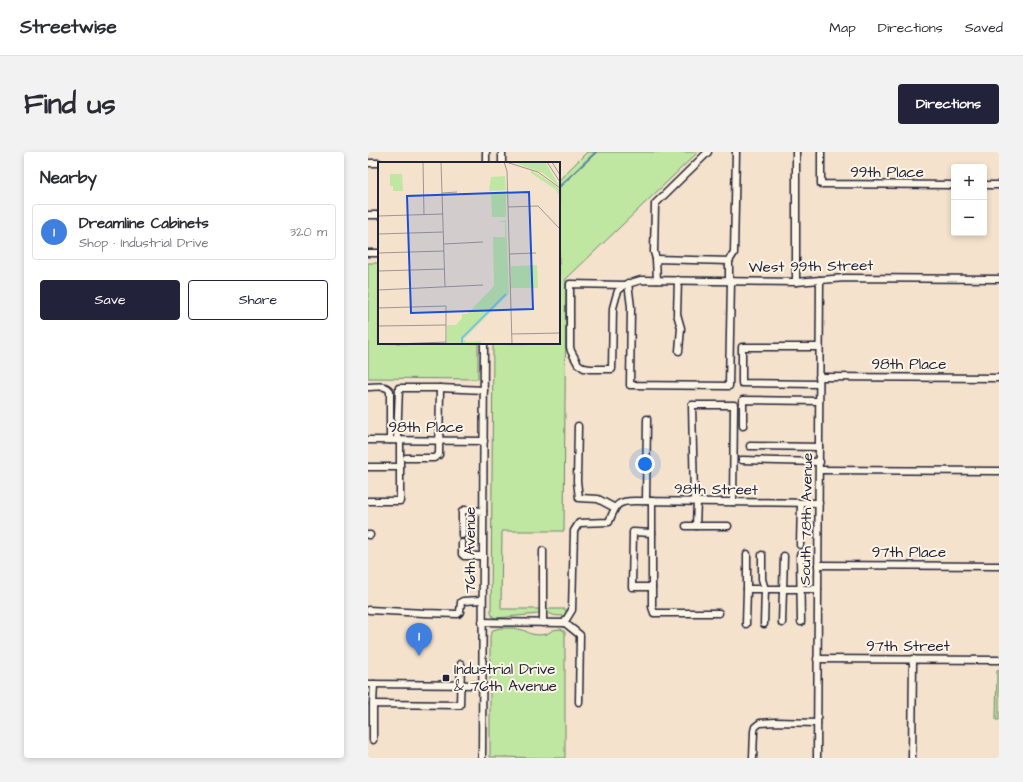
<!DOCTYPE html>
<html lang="en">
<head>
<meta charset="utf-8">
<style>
	:root { --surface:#fff; --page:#f2f2f3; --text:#2b2b33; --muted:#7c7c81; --line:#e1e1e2; --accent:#22223b }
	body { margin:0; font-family:"Architects Daughter",sans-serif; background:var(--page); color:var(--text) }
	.controls { position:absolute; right:12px; top:12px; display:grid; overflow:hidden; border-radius:4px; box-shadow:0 2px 6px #0003 }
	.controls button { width:36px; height:36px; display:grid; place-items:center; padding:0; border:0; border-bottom:1px solid var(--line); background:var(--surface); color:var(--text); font:20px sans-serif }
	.you { position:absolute; left:277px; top:312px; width:14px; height:14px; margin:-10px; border:3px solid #fff; border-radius:50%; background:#1a73e8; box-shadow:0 0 0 6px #1a73e833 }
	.badge { display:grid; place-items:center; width:26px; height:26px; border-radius:50%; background:var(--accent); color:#fff; font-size:13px; font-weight:700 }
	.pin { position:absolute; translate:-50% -33px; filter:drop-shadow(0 1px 2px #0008) }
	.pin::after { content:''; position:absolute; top:21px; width:14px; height:12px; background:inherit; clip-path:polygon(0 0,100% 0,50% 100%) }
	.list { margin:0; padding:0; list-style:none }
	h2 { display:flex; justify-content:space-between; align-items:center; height:52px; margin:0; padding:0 16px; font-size:17px }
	h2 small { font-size:13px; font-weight:400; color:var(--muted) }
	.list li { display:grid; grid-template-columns:26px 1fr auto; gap:12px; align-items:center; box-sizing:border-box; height:56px; margin:0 8px 8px; padding:0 8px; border:1px solid var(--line); border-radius:4px }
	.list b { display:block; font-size:15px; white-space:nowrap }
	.list p { margin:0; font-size:13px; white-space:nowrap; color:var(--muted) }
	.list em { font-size:13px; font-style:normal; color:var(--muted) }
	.actions { display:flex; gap:8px; padding:12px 16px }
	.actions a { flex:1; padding:9px 0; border:1px solid var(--accent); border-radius:4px; text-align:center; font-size:14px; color:var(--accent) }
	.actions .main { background:var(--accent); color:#fff }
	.map { position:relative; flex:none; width:631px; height:606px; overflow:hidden; border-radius:4px }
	header { display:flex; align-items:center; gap:24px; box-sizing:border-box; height:56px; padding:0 20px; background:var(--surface); border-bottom:1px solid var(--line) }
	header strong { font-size:19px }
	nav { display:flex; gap:22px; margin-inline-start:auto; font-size:14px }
	.intro { display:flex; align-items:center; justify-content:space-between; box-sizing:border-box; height:96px; padding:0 24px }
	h1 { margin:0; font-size:28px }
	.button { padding:10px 18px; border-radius:4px; background:var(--accent); color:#fff; font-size:14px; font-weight:700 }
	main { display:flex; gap:24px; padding:0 24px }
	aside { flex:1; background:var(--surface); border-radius:4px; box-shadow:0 2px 6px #0003 }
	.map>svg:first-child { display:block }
	.green { fill:#bfe7a2; stroke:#70846e }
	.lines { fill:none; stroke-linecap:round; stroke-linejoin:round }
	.stream { stroke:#5a839e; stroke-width:2 }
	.minor-casing { stroke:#22223b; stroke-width:9 }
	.minor { stroke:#fcf5e5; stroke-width:6 }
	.poi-dot { fill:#22223b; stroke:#fcf5e5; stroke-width:1.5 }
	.labels { text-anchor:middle; stroke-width:4; stroke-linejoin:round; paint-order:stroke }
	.street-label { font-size:15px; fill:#22223b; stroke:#fcf5e5 }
	.poi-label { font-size:15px; fill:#22223b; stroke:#fcf5e5; text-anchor:start }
	.inset-river { fill:none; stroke:#80c4e0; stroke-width:2 }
	.inset-road { fill:none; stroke:#a09592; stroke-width:1 }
	.view { fill:#1d4ed8; fill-opacity:0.15; stroke:#1d4ed8; stroke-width:2 }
	.inset-edge { fill:none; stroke:#22223b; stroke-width:2 }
</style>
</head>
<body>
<header>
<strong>Streetwise</strong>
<nav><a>Map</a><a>Directions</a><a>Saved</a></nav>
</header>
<div class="intro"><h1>Find us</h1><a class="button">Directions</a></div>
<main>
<aside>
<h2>Nearby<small></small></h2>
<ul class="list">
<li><span class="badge" style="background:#3f7fe0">1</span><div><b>Dreamline Cabinets</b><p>Shop · Industrial Drive</p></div><em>320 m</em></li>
</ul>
<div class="actions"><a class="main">Save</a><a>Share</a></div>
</aside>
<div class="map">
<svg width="631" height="606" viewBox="0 0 631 606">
	<rect width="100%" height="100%" fill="#f4e2cc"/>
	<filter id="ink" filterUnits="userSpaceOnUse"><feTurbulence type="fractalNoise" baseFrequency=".025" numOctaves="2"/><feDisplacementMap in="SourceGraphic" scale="8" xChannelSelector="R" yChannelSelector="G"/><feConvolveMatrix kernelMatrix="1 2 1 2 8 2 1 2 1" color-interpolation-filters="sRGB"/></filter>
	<g filter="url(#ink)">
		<g class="green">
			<polygon points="219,0 330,0 198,127 196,379 134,379 133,457 172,457 170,462 129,466 125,465 123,461 125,191 191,191 191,28"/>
			<polygon points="0,111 11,111 11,191 110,191 110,227 0,226"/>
			<path d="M178,457H198V463C191,465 181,464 178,457Z"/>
			<polygon points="132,476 145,476 155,478 163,482 171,483 179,482 185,478 193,477 197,480 197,606 122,605 122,484 125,478"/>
			<polygon points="629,518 631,518 631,568 628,568"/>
		</g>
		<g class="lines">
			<polyline class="stream" points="191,35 228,0"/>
			<g class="minor-casing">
				<g id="minor">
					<polyline points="428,0 428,130"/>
					<polyline points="453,0 453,32 586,33"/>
					<polyline points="0,11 11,11"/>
					<polyline points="118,11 118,0"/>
					<polyline points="134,11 134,0"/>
					<polyline points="616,33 631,33"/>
					<polyline points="0,63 11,63"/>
					<polyline points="0,101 11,101"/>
					<polyline points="288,107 286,100 287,52 340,0"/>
					<polyline points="361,109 366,101 368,0"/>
					<polyline points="289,128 288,107 361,109 361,129"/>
					<polyline points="310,128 309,162 313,176 311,199"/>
					<polyline points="260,131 263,155 262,233 361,234 363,129"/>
					<polygon points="202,132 256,133 250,139 248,145 245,156 244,217 222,217 216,216 210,212 203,199 202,195"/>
					<polyline points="256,133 273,128 428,130 477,126 631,127"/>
					<polyline points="451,225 631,226"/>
					<polyline points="451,232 374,231 374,195 451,195"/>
					<path d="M0,235C7,235 18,232 22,239V288"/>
					<polyline points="210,274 209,329 211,346 230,347 247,356"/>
					<polyline points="375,274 375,248 451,249"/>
					<polyline points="0,288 116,289"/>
					<polyline points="29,288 31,236 72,236 116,238"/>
					<polyline points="382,294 451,295"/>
					<polyline points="38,306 66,306 71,303 72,236"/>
					<polyline points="374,308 452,310"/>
					<polyline points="0,315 32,315"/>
					<polyline points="452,318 631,319"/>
					<polyline points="0,349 32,349 32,288"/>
					<polyline points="278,349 279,267"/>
					<polyline points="284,349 284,455 286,461 351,461"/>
					<polyline points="318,374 360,374"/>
					<polyline points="328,374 329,349 326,345 324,253 366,253 365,350"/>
					<polyline points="0,383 2,383"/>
					<polyline points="94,383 94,360 96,358 115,359"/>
					<polyline points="94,391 94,402 96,404 115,404"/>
					<polyline points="432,393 433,351"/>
					<polyline points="432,403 433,470"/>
					<polyline points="450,413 631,414"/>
					<polyline points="284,435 264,435 265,380 284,381"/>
					<polyline points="379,437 379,402"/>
					<polyline points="1,458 56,461 90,462 92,460 93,450 95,449 114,448"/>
					<polyline points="114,470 197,471 212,483 211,550"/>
					<polyline points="175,471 175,399"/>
					<path d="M196,471L204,458L206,379L211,371L241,370C248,353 248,349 267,349L451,351"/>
					<polyline points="414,471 416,404"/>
					<polyline points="378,472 379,437 397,437 394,427 394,403"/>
					<polyline points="396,472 397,437 450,437"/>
					<polyline points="449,507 631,508"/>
					<polyline points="0,532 114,533"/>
					<polyline points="5,552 6,532"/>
					<polyline points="5,588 5,552 92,553 93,512"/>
					<polyline points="114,606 116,191"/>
					<polyline points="385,606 386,579 387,575 392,571 407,570 449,571"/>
					<polyline points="449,606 452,128"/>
					<polyline points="544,606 545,507"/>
				</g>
			</g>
			<use href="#minor" class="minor"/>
		</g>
	</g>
	<rect class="poi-dot" x="74" y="522" width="8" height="8" rx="2"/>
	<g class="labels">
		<g class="street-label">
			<text x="519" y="25">99th Place</text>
			<text transform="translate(443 114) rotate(-1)" y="5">West 99th Street</text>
			<text x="541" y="217">98th Place</text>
			<text x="58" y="280">98th Place</text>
			<text transform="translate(348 337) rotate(1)" y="5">98th Street</text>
			<text transform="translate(438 367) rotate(-89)" y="5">South 78th Avenue</text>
			<text transform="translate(102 398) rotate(-90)" y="5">76th Avenue</text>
			<text x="541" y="405">97th Place</text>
			<text x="540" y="499">97th Street</text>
		</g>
		<g class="poi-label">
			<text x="86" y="522">Industrial Drive<tspan x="86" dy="17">&amp; 76th Avenue</tspan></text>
		</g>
	</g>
	<g transform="translate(10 10)">
		<rect width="182" height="182" fill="#f4e2cc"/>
		<path d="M135,0H167L182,25L165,11ZM153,8L177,23L182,28V34L177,27L153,11ZM12,12H24L25,29H15V24H12ZM127,14L128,28L111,29L113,15ZM113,30L128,31V55H114ZM128,58L131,132L86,177L88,180L103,179V182H69V163H78L84,156V152H89L116,124L115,75H127V60H119ZM159,103L160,126H133V104Z" fill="#bfe7a2"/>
		<path class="inset-river" d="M84,182V176L128,132"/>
		<path class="inset-road" d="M45,0L46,53M63,0L67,125M126,0L129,9L134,182M128,0L160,10L182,26M169,0L182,20M174,0L182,13M64,31L79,30M130,45L160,44L182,67M0,54L65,52M0,72L65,70M66,82L105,80M0,91L66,89M131,92L158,91M0,109L67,107M0,128L105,123M0,146L68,144V182M0,164L68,163M133,172L182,171M17,182L68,180"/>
		<path class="view" d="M151,30L155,147L33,151L29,34Z"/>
		<rect width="182" height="182" class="inset-edge"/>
	</g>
</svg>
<div class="controls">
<button>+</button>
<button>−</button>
</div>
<div class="you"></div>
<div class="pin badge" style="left:51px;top:504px;background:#3f7fe0">1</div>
</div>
</main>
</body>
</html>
